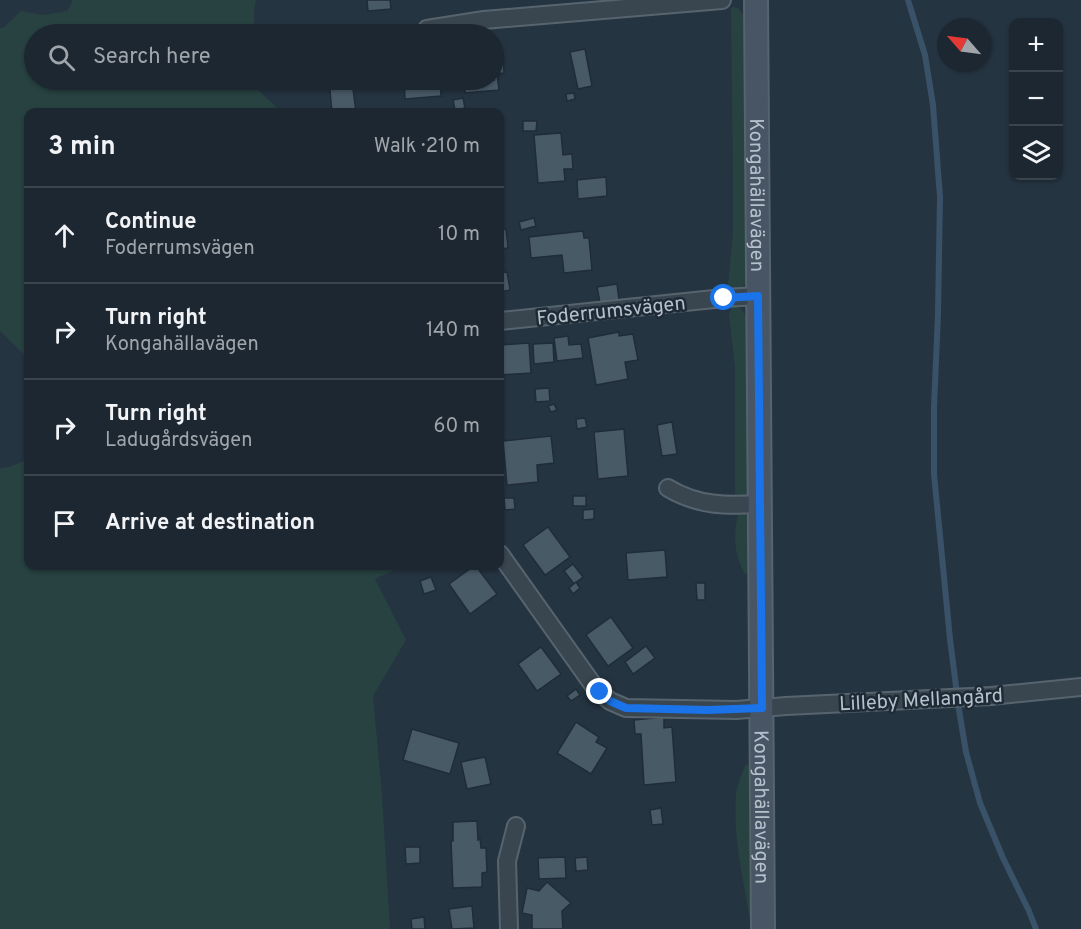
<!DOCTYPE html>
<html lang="en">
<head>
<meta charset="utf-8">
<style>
	:root { --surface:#1c2731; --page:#252f39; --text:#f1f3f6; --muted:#a0a5ab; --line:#3a444d }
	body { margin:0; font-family:Overpass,sans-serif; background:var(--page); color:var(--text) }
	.controls { position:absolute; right:18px; top:18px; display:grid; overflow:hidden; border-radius:12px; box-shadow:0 2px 4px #0004 }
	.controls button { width:54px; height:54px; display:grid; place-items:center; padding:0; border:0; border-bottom:2px solid var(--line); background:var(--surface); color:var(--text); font:30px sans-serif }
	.compass { position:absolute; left:937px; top:18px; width:54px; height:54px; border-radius:50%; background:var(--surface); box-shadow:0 2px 4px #0004; rotate:298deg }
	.stop { position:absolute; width:18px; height:18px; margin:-14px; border:4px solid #1a73e8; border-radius:50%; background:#fff }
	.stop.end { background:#1a73e8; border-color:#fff; box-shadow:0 2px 6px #0008 }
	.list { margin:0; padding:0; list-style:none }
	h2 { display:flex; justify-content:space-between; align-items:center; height:78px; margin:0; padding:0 24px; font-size:26px }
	h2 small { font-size:20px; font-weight:400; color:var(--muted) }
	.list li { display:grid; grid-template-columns:39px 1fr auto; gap:18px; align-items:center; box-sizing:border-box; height:96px; padding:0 24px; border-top:2px solid var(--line) }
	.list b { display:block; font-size:22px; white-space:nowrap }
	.list p { margin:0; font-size:20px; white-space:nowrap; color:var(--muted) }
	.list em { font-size:20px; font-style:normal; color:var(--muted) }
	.icon { flex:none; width:33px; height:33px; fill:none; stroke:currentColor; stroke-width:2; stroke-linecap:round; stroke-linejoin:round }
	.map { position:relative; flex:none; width:1081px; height:929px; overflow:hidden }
	.search { position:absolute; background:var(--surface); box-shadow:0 2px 4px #0004; left:24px; top:24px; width:480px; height:66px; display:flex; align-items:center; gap:15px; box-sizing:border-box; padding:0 21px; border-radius:33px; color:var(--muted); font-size:22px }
	.panel { position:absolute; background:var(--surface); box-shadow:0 2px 4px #0004; left:24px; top:108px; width:480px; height:462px; border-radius:12px }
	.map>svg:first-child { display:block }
	.green { fill:#274241 }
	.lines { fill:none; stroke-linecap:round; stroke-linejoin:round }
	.stream { stroke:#395268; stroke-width:6 }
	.building { fill:#495a67; stroke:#202d38; stroke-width:1.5 }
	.street-casing { stroke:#57646e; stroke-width:20 }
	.secondary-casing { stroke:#57646e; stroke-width:26 }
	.street { stroke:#394650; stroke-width:16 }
	.secondary { stroke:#475564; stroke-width:22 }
	.route { stroke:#1a73e8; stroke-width:8 }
	.labels { text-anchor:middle; stroke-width:5; stroke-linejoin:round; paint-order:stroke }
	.street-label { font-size:20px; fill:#b6c1cb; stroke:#1e2b36 }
</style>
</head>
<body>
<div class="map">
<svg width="1081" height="929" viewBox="0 0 1081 929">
	<rect width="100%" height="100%" fill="#253441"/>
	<g class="green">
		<polygon points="73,0 256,0 254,10 254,34 34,34 34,80 257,80 259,91 282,112 28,112 28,362 28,358 0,331 0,28 3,28 21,11 43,15 67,11"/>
		<path d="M732,7C739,6 742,12 744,18L747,281C744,288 736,291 729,288L728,285L733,232V186L731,10Z"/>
		<path d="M732,306C741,307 744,311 747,319L750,490L746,496L736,498L735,495V367L729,315Z"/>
		<polygon points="28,459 28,566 403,566 375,579 406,640 373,696 382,795 390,929 0,929 0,468 9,467"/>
		<path d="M743,513L747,516C750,534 752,554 748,572L745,574C734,556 733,535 738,514Z"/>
		<path d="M746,764L751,766L754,920L750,919C743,879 733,837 736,796C736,786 742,774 746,764Z"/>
	</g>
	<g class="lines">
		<polyline class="stream" points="908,0 925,55 933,105 940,197 938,314 934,407 934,474 950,639 959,710 966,752 980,803 1003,858 1029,911 1036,929"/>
	</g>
	<g class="building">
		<polygon points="367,0 390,0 391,9 368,11"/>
		<polygon points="585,49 592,86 578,89 570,52"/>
		<polygon points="503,52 504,73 497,74 499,90 465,93 464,80 494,80 494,53"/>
		<polygon points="329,80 363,80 352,81 356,112 332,112"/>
		<polygon points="404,80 440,80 441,96 405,99"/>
		<polygon points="574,93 575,99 567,101 566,94"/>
		<polygon points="463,98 465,108 455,110 453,100"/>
		<polygon points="523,121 537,121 536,131 523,131"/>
		<polygon points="561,133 563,155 572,154 573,169 564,169 565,181 538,183 534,135"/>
		<polygon points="606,177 607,196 578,199 577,180"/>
		<polygon points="534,218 536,226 521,230 519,222"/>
		<polygon points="506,229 508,248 500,249 500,230"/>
		<polygon points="583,231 584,238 589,238 592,270 564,273 562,255 531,258 529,237"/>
		<polygon points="507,272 510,290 500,292 500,273"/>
		<polygon points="617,284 619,300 600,303 597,287"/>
		<polygon points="619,332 619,336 633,334 638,360 625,362 628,379 596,385 588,338"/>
		<polygon points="568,336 569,345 581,344 583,358 557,361 554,338"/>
		<polygon points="529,343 531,373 500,375 500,345"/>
		<polygon points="553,343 554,362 534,364 533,344"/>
		<polygon points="549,388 550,401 536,402 535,389"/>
		<polygon points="554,404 557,410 551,412 548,406"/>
		<polygon points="585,418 587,427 577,429 576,419"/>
		<polygon points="672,422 677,454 662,456 657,425"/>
		<polygon points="624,429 628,476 598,479 594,432"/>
		<polygon points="551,436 554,463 537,465 538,482 507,485 503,441"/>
		<rect x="573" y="496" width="13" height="10"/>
		<polygon points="504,498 514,498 515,509 505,510"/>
		<polygon points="594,509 594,519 583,520 583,510"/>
		<polygon points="548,527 570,557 545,575 523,545"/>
		<polygon points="665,550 667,577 628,580 626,553"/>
		<polygon points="573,564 583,577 574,584 564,571"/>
		<polygon points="474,566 476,566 497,594 470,614 449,584"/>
		<polygon points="431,577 436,590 424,594 420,581"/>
		<polygon points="576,582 580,588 573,594 569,588"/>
		<polygon points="696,583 705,583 705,600 697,600"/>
		<polygon points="611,617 633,648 608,666 586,635"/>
		<polygon points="646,646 655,658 633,674 625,662"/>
		<polygon points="541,647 561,674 537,691 518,664"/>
		<polygon points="576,689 580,695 571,701 567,696"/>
		<polygon points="664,717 664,728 672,727 676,782 644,785 641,734 635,734 634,720"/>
		<polygon points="576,722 599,737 596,742 607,748 591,774 557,753"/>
		<polygon points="412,729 459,743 450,774 403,760"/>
		<polygon points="485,757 491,784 467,789 461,762"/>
		<polygon points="661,808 663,824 652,825 650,810"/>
		<polygon points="477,821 478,840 480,839 481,848 486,848 487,872 482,873 482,887 453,888 451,841 453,841 453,822"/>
		<polygon points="405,847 420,847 420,863 406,864"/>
		<polygon points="565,857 566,878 539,879 538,858"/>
		<polygon points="587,857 588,870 576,871 575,858"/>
		<polygon points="547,882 571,903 562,911 563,929 532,929 532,915 522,913 527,888 539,891"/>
		<polygon points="472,906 474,928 452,929 449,909"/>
		<polygon points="424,917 425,929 412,929 411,919"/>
	</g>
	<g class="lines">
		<g class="street-casing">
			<g id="street">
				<polyline points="427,29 484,20 722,0"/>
				<polyline points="500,321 724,298 758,296"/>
				<path d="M668,488C698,506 726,506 760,504"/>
				<polyline points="500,554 596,689 610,701 626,708 736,710 786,706 991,696 1081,687"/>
				<polyline points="509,929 507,861 516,826"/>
			</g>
		</g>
		<g class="secondary-casing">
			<g id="secondary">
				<path id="s1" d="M756,0L763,929"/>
			</g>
		</g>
		<use href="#street" class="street"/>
		<use href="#secondary" class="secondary"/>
	</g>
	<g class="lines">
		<polyline class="route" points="600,692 610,701 626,708 707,710 762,708 758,296 724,298"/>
	</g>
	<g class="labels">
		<g class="street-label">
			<text dy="7" stroke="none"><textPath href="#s1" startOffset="195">Kongahällavägen</textPath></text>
			<text transform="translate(611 310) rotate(-6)" y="7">Foderrumsvägen</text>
			<text transform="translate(921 699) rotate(-3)" y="7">Lilleby Mellangård</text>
			<text dy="7" stroke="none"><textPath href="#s1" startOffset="807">Kongahällavägen</textPath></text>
		</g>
	</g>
</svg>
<div class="controls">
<button>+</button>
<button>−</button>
<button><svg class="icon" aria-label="layers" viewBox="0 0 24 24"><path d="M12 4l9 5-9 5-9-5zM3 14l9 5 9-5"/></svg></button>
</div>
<svg class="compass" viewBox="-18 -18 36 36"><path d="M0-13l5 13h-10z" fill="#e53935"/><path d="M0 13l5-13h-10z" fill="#a0a5ab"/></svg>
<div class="stop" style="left:724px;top:298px"></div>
<div class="stop end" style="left:600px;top:692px"></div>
<div class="search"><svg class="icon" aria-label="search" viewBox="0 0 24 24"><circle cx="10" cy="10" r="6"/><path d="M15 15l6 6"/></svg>Search here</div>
<section class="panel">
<h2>3 min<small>Walk · 210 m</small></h2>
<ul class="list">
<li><svg class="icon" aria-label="ahead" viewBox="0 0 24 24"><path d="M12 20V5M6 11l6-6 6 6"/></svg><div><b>Continue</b><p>Foderrumsvägen</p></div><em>10 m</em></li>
<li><svg class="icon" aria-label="right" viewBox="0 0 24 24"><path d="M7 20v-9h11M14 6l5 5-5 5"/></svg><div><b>Turn right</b><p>Kongahällavägen</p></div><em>140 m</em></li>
<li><svg class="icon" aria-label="right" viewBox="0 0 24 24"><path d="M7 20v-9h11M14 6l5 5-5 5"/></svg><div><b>Turn right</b><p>Ladugårdsvägen</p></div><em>60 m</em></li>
<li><svg class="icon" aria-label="arrive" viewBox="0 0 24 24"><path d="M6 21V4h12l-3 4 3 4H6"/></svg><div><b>Arrive at destination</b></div></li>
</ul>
</section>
</div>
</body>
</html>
